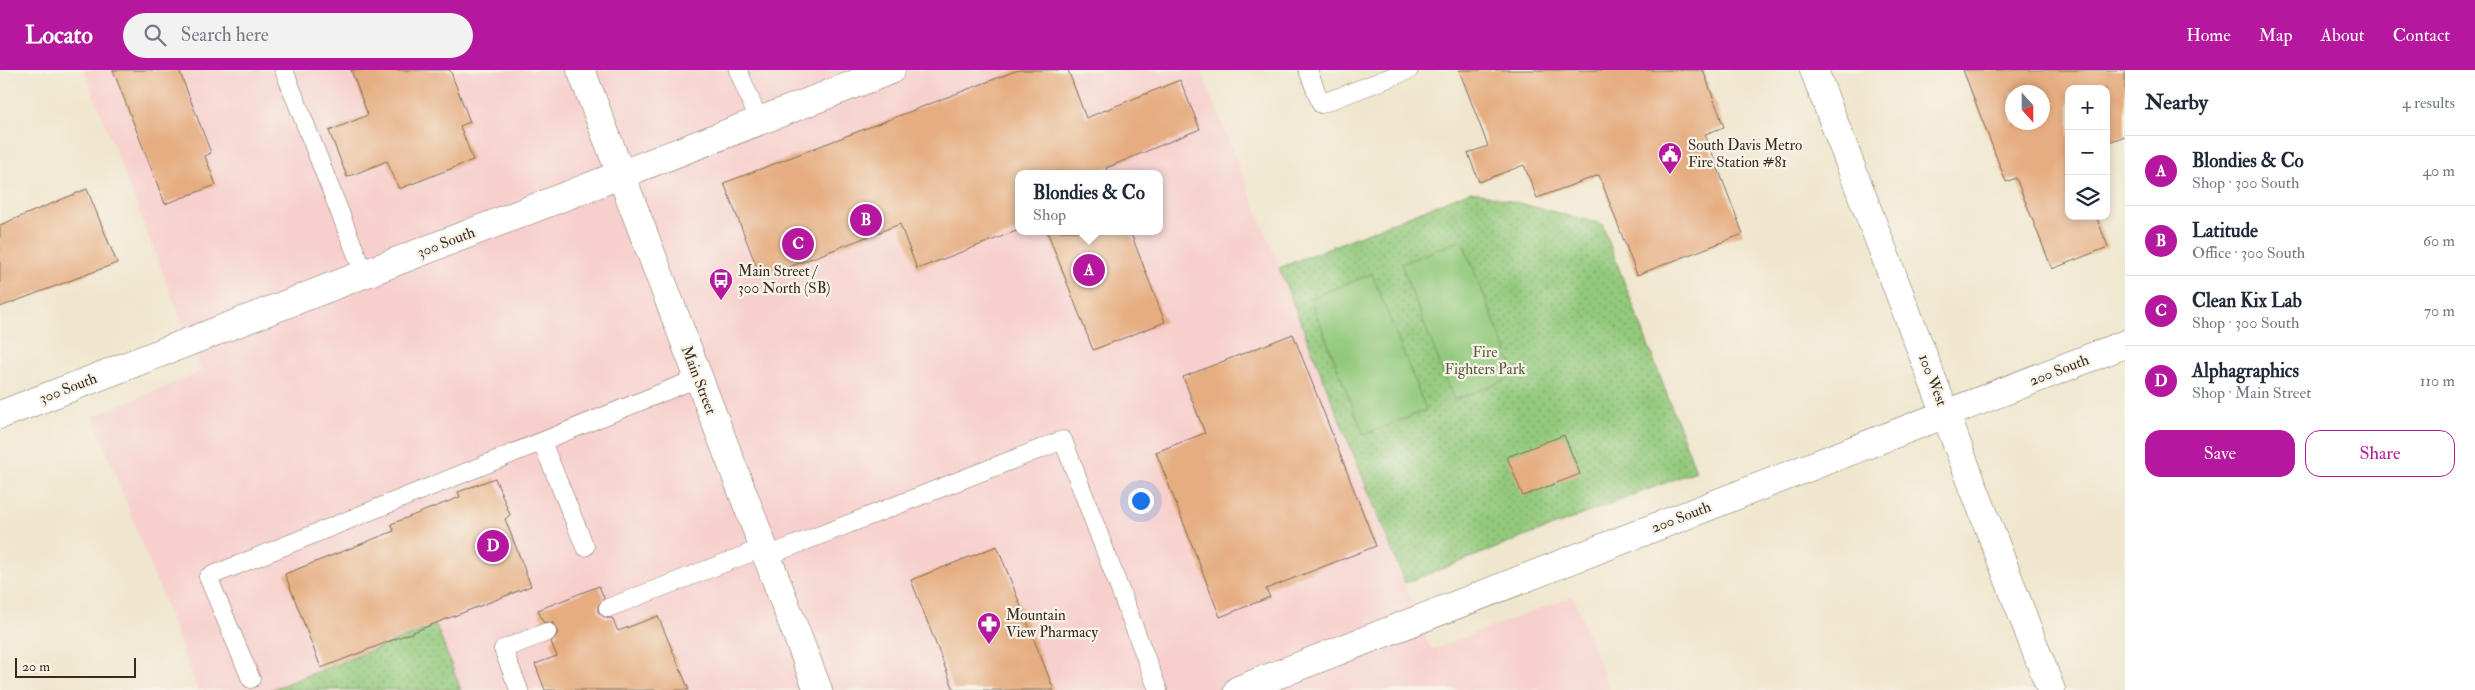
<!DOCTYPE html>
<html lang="en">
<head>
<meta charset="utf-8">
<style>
	:root { --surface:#fff; --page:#f2f2f3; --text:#1f2937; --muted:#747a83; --line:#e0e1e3; --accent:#b5179e }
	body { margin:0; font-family:"IM FELL Double Pica",serif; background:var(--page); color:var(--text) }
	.controls { position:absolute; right:15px; top:15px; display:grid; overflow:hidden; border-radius:10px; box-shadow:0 2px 8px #0003 }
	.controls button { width:45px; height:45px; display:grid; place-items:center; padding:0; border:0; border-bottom:1px solid var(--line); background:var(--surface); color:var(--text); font:25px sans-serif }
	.compass { position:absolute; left:2005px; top:15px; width:45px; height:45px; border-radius:50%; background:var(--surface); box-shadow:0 2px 8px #0003; rotate:159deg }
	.scale { position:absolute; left:15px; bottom:12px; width:121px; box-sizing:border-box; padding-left:5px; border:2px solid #3b2a1e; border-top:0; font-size:14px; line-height:18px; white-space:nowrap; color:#3b2a1e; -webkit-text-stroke:4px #f7f3e8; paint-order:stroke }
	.you { position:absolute; left:1140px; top:430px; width:18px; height:18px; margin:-12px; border:4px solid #fff; border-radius:50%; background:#1a73e8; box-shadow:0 0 0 8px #1a73e833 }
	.badge { display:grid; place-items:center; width:32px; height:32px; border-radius:50%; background:var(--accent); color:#fff; font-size:16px; font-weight:700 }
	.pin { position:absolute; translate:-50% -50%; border:2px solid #fff; box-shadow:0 1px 5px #0006 }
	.popup { position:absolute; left:1015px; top:100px; width:148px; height:65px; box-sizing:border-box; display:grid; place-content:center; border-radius:10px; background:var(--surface); filter:drop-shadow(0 1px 4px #0005); font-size:16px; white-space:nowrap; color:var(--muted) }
	.popup b { font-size:19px; color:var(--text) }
	.popup::after { content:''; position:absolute; left:50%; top:100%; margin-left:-10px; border:10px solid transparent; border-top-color:var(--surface) }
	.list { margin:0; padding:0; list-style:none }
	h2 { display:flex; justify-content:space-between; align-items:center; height:65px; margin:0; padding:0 20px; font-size:21px }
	h2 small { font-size:16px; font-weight:400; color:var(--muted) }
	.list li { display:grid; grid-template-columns:32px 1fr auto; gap:15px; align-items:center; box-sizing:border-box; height:70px; padding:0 20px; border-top:1px solid var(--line) }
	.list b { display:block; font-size:19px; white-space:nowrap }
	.list p { margin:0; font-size:16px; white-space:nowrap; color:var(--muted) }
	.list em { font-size:16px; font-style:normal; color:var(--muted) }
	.actions { display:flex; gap:10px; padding:15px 20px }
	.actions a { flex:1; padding:11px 0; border:1px solid var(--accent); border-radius:15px; text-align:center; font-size:18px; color:var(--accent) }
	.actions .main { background:var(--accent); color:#fff }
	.icon { flex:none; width:28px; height:28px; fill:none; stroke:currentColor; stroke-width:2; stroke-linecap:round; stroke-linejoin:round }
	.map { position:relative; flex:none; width:2125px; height:620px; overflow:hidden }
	header { display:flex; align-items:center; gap:30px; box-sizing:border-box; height:70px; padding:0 25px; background:var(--accent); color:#fff }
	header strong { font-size:24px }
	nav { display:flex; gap:28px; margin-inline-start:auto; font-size:18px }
	.search { width:350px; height:45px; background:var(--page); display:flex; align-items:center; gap:12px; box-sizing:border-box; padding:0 18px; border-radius:28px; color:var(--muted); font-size:19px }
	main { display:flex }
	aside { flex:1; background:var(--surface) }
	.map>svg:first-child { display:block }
	.built { fill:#f7d0ce; fill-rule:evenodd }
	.grass { fill:url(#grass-dots); stroke:#667a4c }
	.pitch { fill:#92c97b; stroke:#667a4c }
	.building { fill:#e6ad81; fill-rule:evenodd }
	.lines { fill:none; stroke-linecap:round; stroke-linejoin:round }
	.lane-casing { stroke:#7a6c5b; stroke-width:19 }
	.street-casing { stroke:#7a6c5b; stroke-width:29 }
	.secondary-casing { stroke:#7a6c5b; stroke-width:29 }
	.lane { stroke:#fff; stroke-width:18 }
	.street { stroke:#fff; stroke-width:28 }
	.secondary { stroke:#fff; stroke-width:28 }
	.labels { text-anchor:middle; stroke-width:4.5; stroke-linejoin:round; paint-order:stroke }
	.poi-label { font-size:15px; fill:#3b2a1e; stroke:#f7f3e8; text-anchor:start }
	.street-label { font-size:15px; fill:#3b2a1e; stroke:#f7f3e8 }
	.park-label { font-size:15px; fill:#555a3a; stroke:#f7f3e8 }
</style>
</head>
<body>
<header>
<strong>Locato</strong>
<div class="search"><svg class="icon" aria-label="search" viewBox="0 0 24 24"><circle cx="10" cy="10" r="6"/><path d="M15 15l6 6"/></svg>Search here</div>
<nav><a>Home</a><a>Map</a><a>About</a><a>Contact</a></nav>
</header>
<main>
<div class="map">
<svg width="2125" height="620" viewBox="0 0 2125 620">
	<defs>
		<pattern id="grass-dots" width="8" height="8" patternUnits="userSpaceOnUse" patternTransform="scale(1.25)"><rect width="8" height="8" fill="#92c97b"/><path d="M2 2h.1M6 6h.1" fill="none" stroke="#78a364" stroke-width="1.8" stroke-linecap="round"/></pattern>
	</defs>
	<rect width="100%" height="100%" fill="#f7f3e8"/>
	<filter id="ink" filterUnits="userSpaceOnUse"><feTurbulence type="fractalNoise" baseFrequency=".02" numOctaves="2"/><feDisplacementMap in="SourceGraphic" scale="10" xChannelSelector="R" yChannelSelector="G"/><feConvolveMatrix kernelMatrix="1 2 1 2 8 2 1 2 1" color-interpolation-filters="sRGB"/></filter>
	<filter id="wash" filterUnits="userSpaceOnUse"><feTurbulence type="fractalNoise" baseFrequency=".0096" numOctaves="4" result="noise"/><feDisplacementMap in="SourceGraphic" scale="20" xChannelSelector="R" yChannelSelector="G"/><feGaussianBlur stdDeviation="1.12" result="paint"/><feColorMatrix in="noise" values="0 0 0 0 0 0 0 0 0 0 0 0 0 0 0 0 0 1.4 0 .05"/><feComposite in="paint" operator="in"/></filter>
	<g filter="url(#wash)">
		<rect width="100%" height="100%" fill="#f0e6cd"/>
		<path class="built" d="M84,0H1201L1431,580L1573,526L1610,620H461L436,555L270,620H198L93,346L201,302ZM1019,104H1159V161H1019Z"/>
		<g class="grass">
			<polygon points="1471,121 1602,154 1696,401 1405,513 1279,198"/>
			<polygon points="436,555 461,620 270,620"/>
		</g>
		<g class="pitch">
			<polygon points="1462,170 1516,306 1454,330 1401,194"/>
			<polygon points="1372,204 1426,340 1364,365 1310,228"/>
		</g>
		<g id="blocks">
			<g class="building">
				<polygon points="113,0 179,0 211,83 205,86 216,115 165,134"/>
				<polygon points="351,0 450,0 470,52 460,56 473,90 399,119 387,91 347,107 329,61 368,45"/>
				<polygon points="1018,0 1068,0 1086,48 1180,10 1200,59 1106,98 1108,104 1019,104 1019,160 917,199 900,154 774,203 763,204 756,195 724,113"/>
				<polygon points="1459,0 1703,0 1724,57 1705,64 1743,164 1637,205 1599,105 1537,128 1524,95 1479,112 1468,83 1488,76"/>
				<path d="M1963,0H2125V66L2106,73V19H2069V146H2096L2108,177L2052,199L2016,108L2006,112ZM2012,22H2042V52H2012Z"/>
				<polygon points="87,119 117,193 0,237 0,155"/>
				<polygon points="1047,161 1130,161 1165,252 1093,280"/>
				<polygon points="1293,264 1376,476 1266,519 1270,527 1220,547 1156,382 1205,363 1183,307"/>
				<polygon points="1564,365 1580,404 1523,426 1507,387"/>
				<polygon points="495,408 510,445 505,449 531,516 321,598 285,504 394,461 391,454 460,427 458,422"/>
				<polygon points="997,476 1054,620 954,620 911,510"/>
				<polygon points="599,516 604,528 598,536 598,542 606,548 612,548 618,561 658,546 689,620 545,620 535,594 557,586 551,572 558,563 553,553 543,552 538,540"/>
			</g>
		</g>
	</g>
	<g filter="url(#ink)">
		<use href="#blocks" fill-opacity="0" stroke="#7a6c5b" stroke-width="1"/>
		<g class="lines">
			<g class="lane-casing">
				<g id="lane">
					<polyline points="284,0 364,204"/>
					<polyline points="738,0 759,51"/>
					<polyline points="1308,0 1321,34 1409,0"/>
					<polyline points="542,372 585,477"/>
					<polyline points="767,486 1063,370 1158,620"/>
					<polyline points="608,538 763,478"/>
					<polyline points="251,609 208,507 698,308"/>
					<polyline points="519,620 503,579 547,562"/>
				</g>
			</g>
			<g class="street-casing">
				<g id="street">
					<polyline points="0,345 891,0"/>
					<polyline points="1238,620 2125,274"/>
				</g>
			</g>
			<g class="secondary-casing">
				<g id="secondary">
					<polyline points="581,0 818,620"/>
					<polyline points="1814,0 2051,620"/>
				</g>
			</g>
			<use href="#lane" class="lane"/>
			<use href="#street" class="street"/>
			<use href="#secondary" class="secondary"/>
		</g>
	</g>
	<defs>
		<g id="civic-pin" transform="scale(1.25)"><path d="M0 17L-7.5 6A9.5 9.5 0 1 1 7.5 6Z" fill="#b5179e" stroke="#f7f3e8"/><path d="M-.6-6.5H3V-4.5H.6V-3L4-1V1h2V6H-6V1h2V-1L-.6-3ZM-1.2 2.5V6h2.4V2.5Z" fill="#fff"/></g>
		<g id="bus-pin" transform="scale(1.25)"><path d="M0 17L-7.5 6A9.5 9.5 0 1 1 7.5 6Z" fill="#b5179e" stroke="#f7f3e8"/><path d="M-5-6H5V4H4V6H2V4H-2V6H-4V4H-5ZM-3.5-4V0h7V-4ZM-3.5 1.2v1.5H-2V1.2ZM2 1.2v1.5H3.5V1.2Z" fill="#fff"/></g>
		<g id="pharmacy-pin" transform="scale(1.25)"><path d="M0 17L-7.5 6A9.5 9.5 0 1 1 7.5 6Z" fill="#b5179e" stroke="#f7f3e8"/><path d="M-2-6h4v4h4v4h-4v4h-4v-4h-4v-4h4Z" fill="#fff"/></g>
	</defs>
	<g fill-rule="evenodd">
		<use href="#civic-pin" x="1670" y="84"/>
		<use href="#bus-pin" x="721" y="210"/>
		<use href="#pharmacy-pin" x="989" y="554"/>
	</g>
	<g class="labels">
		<g class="poi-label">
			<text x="1688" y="80">South Davis Metro<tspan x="1688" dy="17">Fire Station #81</tspan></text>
			<text x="738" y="206">Main Street /<tspan x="738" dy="17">300 North (SB)</tspan></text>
			<text x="1006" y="550">Mountain<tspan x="1006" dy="17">View Pharmacy</tspan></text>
		</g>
		<g class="street-label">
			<text transform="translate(446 172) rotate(-21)" y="5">300 South</text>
			<text transform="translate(2059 300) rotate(-21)" y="5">200 South</text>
			<text transform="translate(699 310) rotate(69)" y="5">Main Street</text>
			<text transform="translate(1933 310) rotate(69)" y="5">100 West</text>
			<text transform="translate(68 318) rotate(-21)" y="5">300 South</text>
			<text transform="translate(1681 447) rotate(-21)" y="5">200 South</text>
		</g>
		<g class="park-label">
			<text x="1485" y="287">Fire<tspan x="1485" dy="17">Fighters Park</tspan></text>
		</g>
	</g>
</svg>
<div class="controls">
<button>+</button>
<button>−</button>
<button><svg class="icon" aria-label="layers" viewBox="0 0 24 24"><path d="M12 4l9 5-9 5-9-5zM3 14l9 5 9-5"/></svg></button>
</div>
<svg class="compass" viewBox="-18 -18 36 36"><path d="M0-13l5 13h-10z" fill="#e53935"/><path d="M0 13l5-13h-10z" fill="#747a83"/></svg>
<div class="scale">20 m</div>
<div class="you"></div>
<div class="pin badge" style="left:1089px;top:200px">A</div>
<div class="popup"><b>Blondies &amp; Co</b>Shop</div>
<div class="pin badge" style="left:866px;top:150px">B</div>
<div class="pin badge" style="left:798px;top:174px">C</div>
<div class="pin badge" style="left:493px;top:476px">D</div>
</div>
<aside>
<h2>Nearby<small>4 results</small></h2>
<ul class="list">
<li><span class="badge">A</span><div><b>Blondies &amp; Co</b><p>Shop · 300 South</p></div><em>40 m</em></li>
<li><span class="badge">B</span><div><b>Latitude</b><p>Office · 300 South</p></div><em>60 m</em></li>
<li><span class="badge">C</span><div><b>Clean Kix Lab</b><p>Shop · 300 South</p></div><em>70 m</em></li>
<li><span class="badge">D</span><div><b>Alphagraphics</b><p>Shop · Main Street</p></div><em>110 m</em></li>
</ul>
<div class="actions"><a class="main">Save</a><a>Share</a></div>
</aside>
</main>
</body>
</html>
